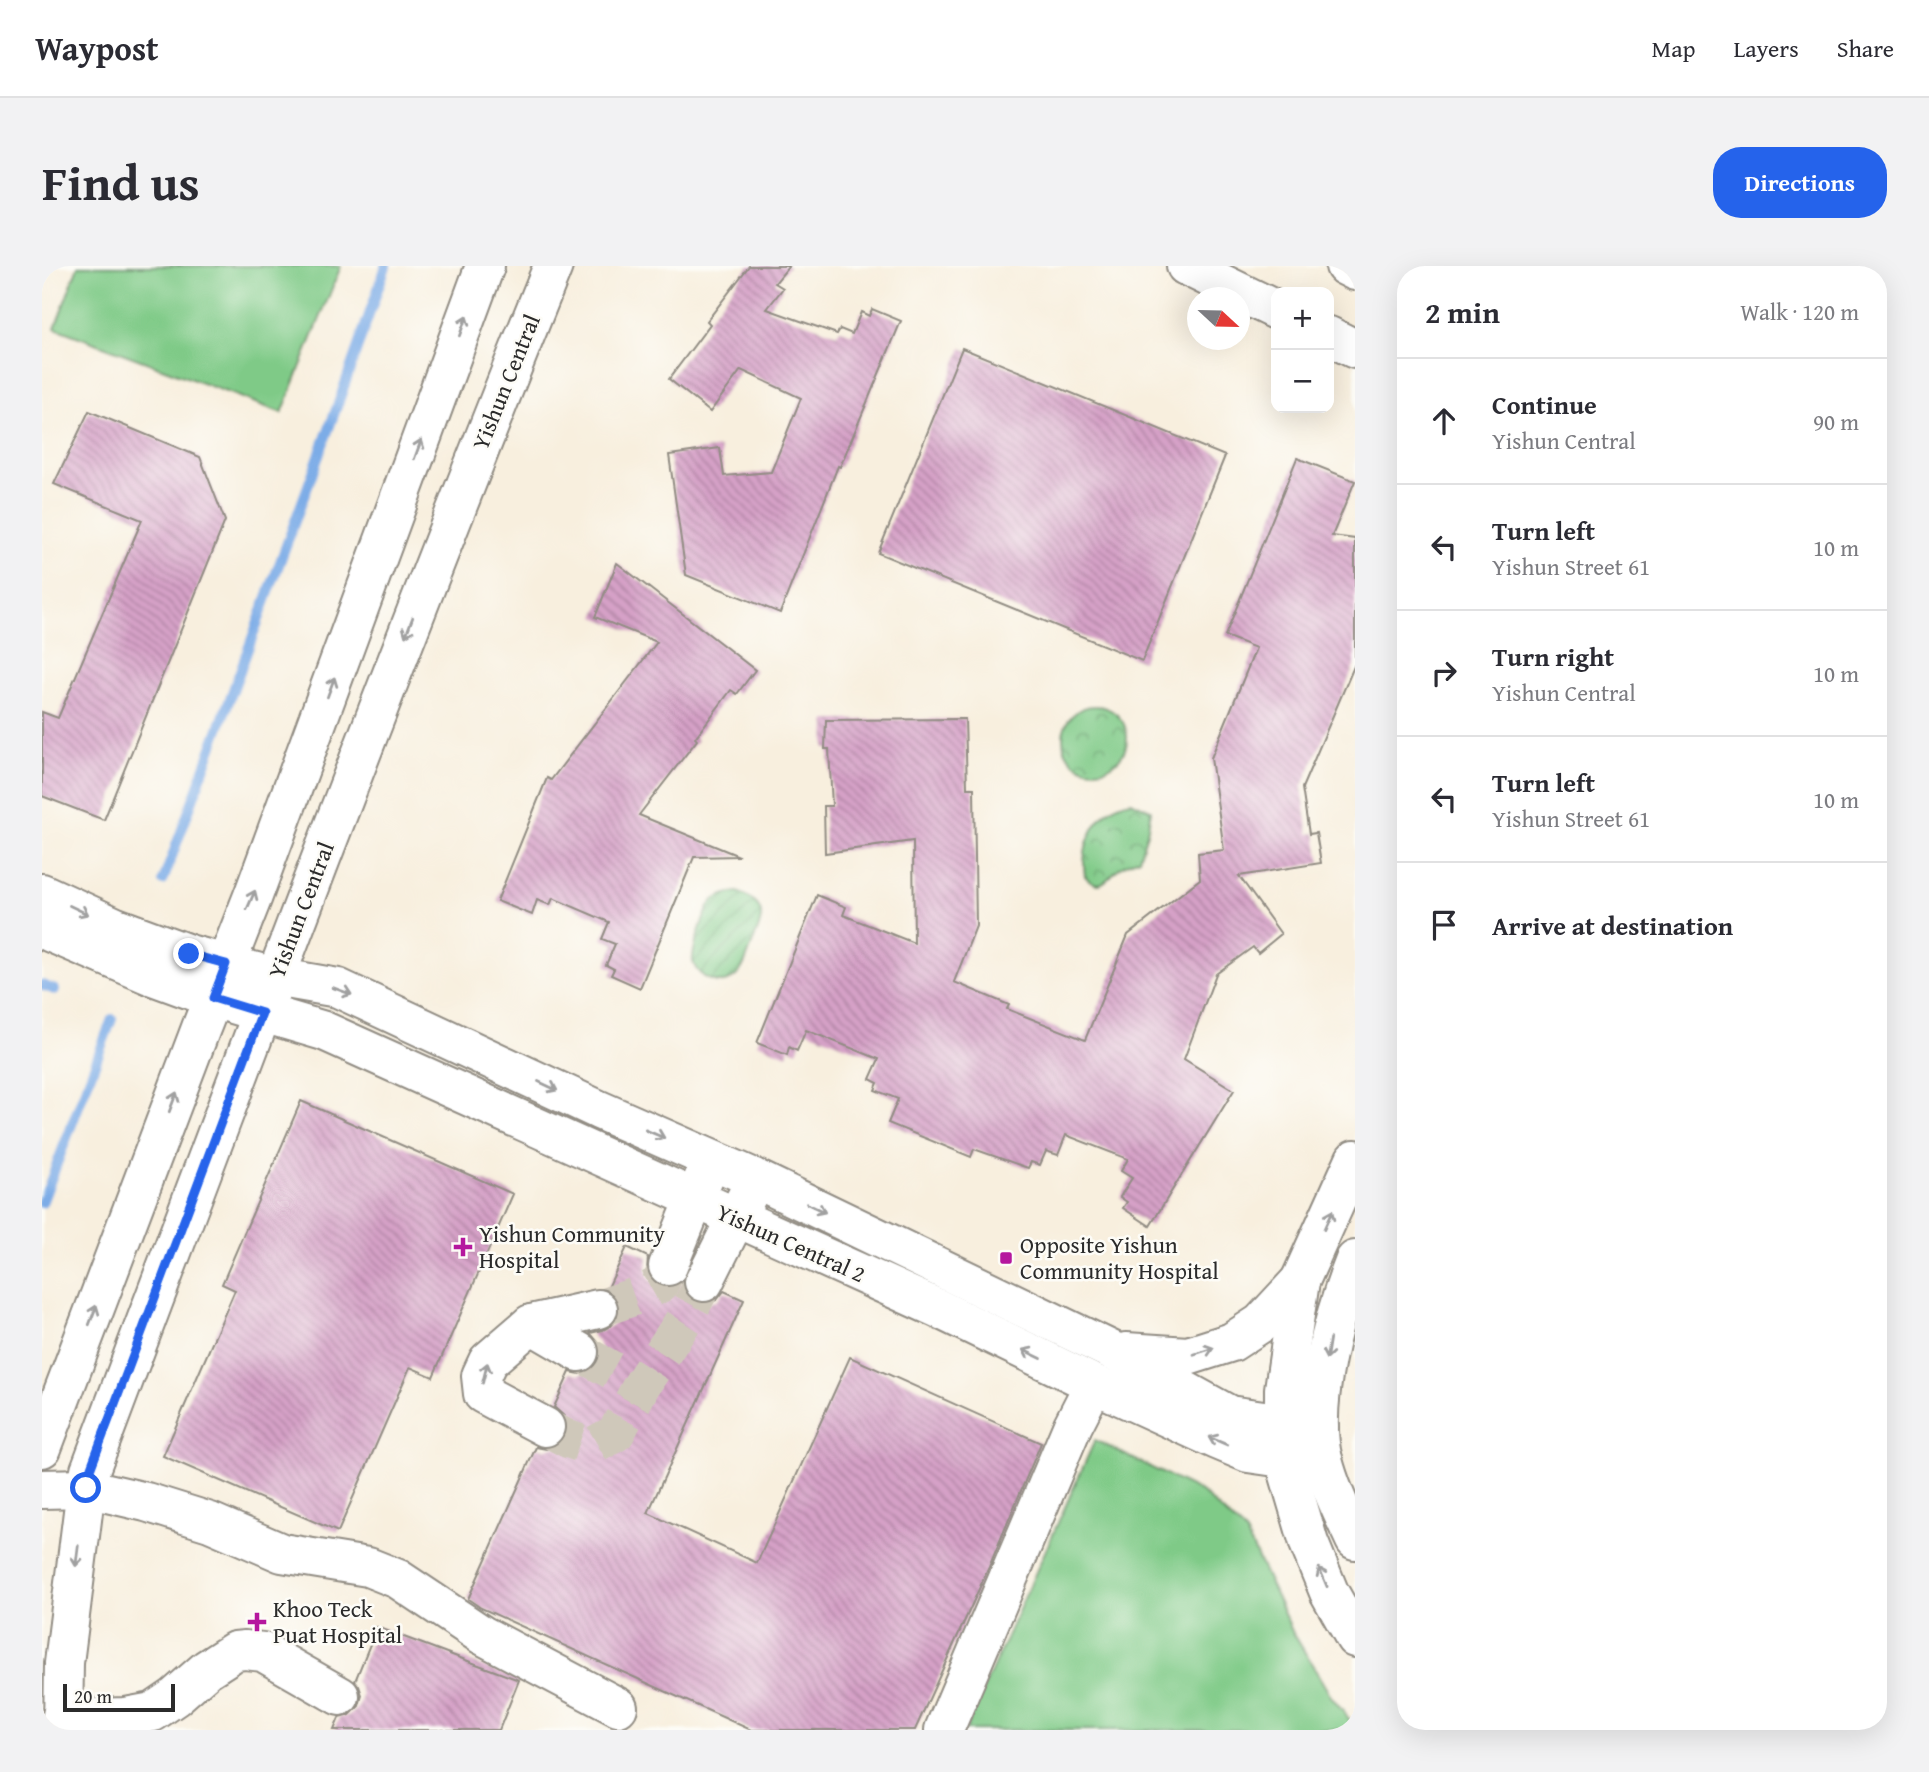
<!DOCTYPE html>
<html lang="en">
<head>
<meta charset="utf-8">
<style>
	:root { --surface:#fff; --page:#f2f2f3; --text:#2b2b33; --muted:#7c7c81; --line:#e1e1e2; --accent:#2563eb }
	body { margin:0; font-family:"Gentium Book Plus",serif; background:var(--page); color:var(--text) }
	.controls { position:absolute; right:21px; top:21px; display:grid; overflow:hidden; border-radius:14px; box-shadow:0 7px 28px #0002 }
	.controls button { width:63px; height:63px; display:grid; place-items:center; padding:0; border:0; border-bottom:2px solid var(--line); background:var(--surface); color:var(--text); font:35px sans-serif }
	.compass { position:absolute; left:1145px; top:21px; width:63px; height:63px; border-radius:50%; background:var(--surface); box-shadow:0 7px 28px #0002; rotate:112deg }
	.scale { position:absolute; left:21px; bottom:18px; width:112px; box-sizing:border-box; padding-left:7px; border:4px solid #2b2b2b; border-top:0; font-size:19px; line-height:24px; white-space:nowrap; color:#2b2b2b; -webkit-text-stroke:5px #fdfcf7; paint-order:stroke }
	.stop { position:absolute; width:21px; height:21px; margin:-16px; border:5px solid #2563eb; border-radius:50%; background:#fff }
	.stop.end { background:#2563eb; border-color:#fff; box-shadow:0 2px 7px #0008 }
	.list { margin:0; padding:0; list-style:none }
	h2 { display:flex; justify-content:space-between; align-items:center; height:91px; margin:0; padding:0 28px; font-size:30px }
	h2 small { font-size:23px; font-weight:400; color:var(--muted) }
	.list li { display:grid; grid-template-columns:46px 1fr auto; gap:21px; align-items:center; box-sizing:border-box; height:126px; padding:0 28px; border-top:2px solid var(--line) }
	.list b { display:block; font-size:26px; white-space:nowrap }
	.list p { margin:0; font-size:23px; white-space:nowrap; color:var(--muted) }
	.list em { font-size:23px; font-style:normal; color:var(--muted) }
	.icon { flex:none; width:38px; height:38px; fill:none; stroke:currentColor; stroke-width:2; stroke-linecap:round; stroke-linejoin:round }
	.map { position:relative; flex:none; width:1313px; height:1464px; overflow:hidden; border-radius:28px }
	header { display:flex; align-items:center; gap:42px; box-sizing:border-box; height:98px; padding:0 35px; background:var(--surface); border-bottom:2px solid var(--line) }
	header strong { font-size:33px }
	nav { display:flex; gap:38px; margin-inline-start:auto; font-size:24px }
	.intro { display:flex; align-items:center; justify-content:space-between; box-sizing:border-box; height:168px; padding:0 42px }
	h1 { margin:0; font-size:49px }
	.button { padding:18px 32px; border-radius:28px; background:var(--accent); color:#fff; font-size:24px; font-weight:700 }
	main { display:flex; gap:42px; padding:0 42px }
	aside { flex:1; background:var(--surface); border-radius:28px; box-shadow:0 7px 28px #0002 }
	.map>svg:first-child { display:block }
	.grass { fill:#7fca87; stroke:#557a59; stroke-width:2 }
	.park { fill:url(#park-crowns); stroke:#557a59; stroke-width:2 }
	.garden { fill:url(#garden-furrows); stroke:#557a59; stroke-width:2 }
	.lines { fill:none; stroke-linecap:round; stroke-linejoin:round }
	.stream { stroke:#7cace7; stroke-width:10 }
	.building { fill:url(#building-back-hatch) }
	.minor-tunnel { stroke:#cfc8ba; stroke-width:38; stroke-dasharray:38 19; stroke-linecap:butt }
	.minor-casing { stroke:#928d84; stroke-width:42 }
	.major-casing { stroke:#928d84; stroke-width:42 }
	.minor { stroke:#fff; stroke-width:38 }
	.major { stroke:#fff; stroke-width:38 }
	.oneway { stroke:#a0a0a0 }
	.route { stroke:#2563eb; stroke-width:9 }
	.poi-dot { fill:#b5179e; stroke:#fdfcf7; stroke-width:2.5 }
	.labels { text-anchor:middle; stroke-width:5; stroke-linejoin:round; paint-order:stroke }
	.street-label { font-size:23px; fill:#2b2b2b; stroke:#fdfcf7 }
	.poi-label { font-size:23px; fill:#2b2b2b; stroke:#fdfcf7; text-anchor:start }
</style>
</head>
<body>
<header>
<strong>Waypost</strong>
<nav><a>Map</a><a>Layers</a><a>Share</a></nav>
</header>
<div class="intro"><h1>Find us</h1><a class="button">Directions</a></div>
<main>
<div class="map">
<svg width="1313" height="1464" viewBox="0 0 1313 1464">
	<defs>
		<pattern id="park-crowns" width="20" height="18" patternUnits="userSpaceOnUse" patternTransform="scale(1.75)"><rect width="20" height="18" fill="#7fca87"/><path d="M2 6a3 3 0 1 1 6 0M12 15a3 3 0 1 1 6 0" fill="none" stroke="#68a46f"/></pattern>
		<pattern id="garden-furrows" width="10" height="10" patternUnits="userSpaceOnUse" patternTransform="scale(1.75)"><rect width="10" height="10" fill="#7fca87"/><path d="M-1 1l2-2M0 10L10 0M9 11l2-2" fill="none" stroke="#68a46f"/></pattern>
		<pattern id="building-back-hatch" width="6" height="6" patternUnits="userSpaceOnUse" patternTransform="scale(1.75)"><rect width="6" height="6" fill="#d6a1c7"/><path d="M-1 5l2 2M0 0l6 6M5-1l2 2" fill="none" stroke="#ae83a2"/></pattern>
	</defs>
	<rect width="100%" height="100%" fill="#fdfcf7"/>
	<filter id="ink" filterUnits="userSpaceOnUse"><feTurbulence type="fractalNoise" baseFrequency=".0143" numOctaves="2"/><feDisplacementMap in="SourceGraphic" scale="14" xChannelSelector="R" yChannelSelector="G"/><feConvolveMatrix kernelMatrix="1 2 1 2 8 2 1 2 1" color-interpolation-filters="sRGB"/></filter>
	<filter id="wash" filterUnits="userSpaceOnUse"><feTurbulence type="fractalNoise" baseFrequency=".00686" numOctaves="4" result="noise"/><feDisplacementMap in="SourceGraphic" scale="28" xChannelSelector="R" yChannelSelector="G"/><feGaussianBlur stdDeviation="1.57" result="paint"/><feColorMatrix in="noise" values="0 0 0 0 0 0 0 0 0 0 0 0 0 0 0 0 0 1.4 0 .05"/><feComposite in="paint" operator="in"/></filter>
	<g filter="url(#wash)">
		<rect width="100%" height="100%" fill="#f8efde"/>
		<g class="grass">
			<polygon points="36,0 299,0 240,147 13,62"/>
			<polygon points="1053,1174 1159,1226 1204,1267 1249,1363 1290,1432 1313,1460 1313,1464 923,1464"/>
		</g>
		<g class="park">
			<circle cx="1053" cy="472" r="32"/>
			<path d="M1089,535L1109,544L1105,567L1097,592C1090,595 1082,598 1076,603C1064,613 1059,627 1043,610C1038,578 1055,541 1089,535Z"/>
		</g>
		<path class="garden" d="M696,626C729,641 720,653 709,681C705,690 702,704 694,710C680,723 656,713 651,696C649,686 664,642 671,635C678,629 687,627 696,626Z"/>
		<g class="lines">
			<g class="stream">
				<polyline points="121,615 297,135 344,0"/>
				<polyline points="0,719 13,724"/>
				<polyline points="0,937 70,753"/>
			</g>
		</g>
		<g id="blocks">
			<g class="building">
				<polygon points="707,0 747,0 733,17 741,22 725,43 795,68 798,63 810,68 819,46 827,50 830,43 859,55 798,201 796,200 738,347 644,309 627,189 678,182 682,210 729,206 759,132 699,104 668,146 627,113 668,58 665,55"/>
				<polygon points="920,82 1183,190 1100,395 836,287"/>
				<polygon points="47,145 158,191 183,255 62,554 0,530 0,446 16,452 100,254 12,218"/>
				<polygon points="1255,192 1313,215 1290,270 1313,273 1313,398 1260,522 1267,568 1274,567 1279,597 1197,610 1239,668 1216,687 1211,681 1174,708 1142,793 1192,824 1108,960 1081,942 1085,936 1078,931 1090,912 1079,905 1086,893 1024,869 1016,889 1004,885 998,899 989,896 986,902 932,883 929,891 846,857 856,833 833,824 836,817 828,813 837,793 764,764 755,785 747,781 745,789 715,777 775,629 804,641 801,649 872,677 871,575 783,587 782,540 790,540 787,483 783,483 784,454 923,453 925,522 932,522 934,660 912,716 967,739 965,743 1043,774 1086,669 1158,613 1156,587 1182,584 1169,492 1214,382 1183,370"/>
				<polygon points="575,297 713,404 695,428 689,424 653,472 655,474 597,549 697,590 652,591 598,722 569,709 572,703 564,699 573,678 560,673 567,656 511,632 508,639 495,634 490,649 455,635 505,512 509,514 615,376 553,351"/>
				<polygon points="259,835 471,928 391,1111 368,1101 296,1266 121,1190 193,1024 180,1018"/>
				<polygon points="585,981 606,991 605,1004 608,1013 617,1020 630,1021 640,1016 644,1029 652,1035 663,1038 675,1034 682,1025 702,1034 606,1247 715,1297 808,1091 999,1177 947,1301 873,1464 709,1464 439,1342 426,1333 494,1181 504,1183 514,1180 523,1171 525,1160 522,1150 512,1141 528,1106 538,1108 547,1105 556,1096 559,1085 556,1076 548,1067 561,1064 570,1059 577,1050 577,1038 572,1029 565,1024"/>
				<polygon points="335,1361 477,1414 457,1464 292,1464 297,1452 308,1449 317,1440 320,1429 317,1420 313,1415"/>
			</g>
		</g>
	</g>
	<g filter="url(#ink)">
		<use href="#blocks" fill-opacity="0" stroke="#928d84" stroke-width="2"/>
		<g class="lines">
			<g class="minor-tunnel">
				<polyline points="556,1043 600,1028 618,1018 626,1000"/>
				<polyline points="537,1086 599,1120"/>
				<polyline points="503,1161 526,1173 549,1181 574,1167 599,1120 642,1054 662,1016"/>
			</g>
			<g class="minor-casing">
				<g id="minor">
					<polyline points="0,627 74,661 147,688 233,711 296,722 557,844 712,912 1071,1085 1187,1149 1277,1162"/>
					<polyline points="0,663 108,709 171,732 282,765 895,1042 1052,1118 1175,1174 1206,1187 1242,1192 1281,1193"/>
					<polyline points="1313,893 1258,1015 1242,1123 1242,1192 1267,1277 1287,1326 1313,1372"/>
					<path d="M1313,994C1292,1047 1267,1139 1281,1194C1288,1222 1301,1248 1313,1274"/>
					<polyline points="626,1000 662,911"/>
					<polyline points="662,1016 705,930"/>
					<polyline points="489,1058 537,1086"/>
					<polyline points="1084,1086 1146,1090 1190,1076 1219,1057 1258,1015"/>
					<polyline points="503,1161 441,1128 439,1110 446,1095 489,1058 556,1043"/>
					<polyline points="0,1223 44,1222 104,1236 168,1256 240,1287 326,1301 356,1313 440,1369 576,1441"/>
					<polyline points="20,1449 51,1452 84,1451 111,1446 133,1431 165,1403 193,1385 203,1384 221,1386 298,1430"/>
					<polyline points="902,1464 1031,1159 1052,1118"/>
				</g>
			</g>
			<g class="major-casing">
				<g id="major">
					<polyline points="1144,0 1234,44"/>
					<polyline points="1303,0 1313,5"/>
					<polyline points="1287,70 1313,83"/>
					<polyline points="0,1182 159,762 211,630 443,0"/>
					<path d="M21,1464L22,1397L44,1222L48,1204C199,802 350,399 511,0"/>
				</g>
			</g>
			<use href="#minor" class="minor"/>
			<use href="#major" class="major"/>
		</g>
		<defs><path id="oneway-shaft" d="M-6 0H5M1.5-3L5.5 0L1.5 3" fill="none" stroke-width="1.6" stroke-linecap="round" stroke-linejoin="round" transform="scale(1.75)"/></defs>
		<g class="oneway">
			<use href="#oneway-shaft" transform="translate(421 60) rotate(-70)"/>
			<use href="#oneway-shaft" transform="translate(376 183) rotate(-70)"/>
			<use href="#oneway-shaft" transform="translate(367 361) rotate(111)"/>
			<use href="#oneway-shaft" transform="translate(289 421) rotate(-70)"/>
			<use href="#oneway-shaft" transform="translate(209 634) rotate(-67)"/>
			<use href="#oneway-shaft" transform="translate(37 644) rotate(25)"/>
			<use href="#oneway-shaft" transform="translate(300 725) rotate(20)"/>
			<use href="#oneway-shaft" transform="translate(506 820) rotate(25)"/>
			<use href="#oneway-shaft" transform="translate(131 836) rotate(-69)"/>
			<use href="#oneway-shaft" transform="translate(613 868) rotate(23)"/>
			<use href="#oneway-shaft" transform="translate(774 942) rotate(26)"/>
			<use href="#oneway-shaft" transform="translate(1286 954) rotate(-66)"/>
			<use href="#oneway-shaft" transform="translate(51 1049) rotate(-69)"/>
			<use href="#oneway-shaft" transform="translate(1286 1083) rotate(99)"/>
			<use href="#oneway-shaft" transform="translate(1162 1085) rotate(-18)"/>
			<use href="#oneway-shaft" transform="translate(990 1088) rotate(-154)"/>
			<use href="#oneway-shaft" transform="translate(443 1107) rotate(-76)"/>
			<use href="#oneway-shaft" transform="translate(1176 1175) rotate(-157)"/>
			<use href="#oneway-shaft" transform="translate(35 1290) rotate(97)"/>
			<use href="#oneway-shaft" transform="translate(1281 1311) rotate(-113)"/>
		</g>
	</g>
	<g class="lines" filter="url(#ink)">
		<polyline class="route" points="44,1222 48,1204 220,747 171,732 184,698 147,688"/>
	</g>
	<g class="poi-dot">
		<path d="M417.5 970.5h7v7h7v7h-7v7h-7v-7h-7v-7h7z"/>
		<rect x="957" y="985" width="14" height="14" rx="3.5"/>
		<path d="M211.5 1345.5h7v7h7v7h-7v7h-7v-7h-7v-7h7z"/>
	</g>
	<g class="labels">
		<g class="street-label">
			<text transform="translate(464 116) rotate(-68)" y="8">Yishun Central</text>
			<text transform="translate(259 644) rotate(-69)" y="8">Yishun Central</text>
			<text transform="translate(749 977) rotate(24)" y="8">Yishun Central 2</text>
		</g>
		<g class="poi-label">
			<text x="437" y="976">Yishun Community<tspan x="437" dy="26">Hospital</tspan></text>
			<text x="978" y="987">Opposite Yishun<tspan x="978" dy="26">Community Hospital</tspan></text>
			<text x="231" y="1351">Khoo Teck<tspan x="231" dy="26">Puat Hospital</tspan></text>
		</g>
	</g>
</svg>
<div class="controls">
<button>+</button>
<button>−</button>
</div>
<svg class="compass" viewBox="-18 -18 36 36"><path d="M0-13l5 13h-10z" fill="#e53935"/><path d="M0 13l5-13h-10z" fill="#7c7c81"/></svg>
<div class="scale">20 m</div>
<div class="stop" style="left:44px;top:1222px"></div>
<div class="stop end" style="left:147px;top:688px"></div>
</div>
<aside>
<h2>2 min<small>Walk · 120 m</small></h2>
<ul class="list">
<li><svg class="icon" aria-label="ahead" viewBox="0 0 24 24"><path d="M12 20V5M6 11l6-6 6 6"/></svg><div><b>Continue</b><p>Yishun Central</p></div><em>90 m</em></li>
<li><svg class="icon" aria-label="left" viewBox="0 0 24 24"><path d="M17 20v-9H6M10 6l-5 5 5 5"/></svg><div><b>Turn left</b><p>Yishun Street 61</p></div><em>10 m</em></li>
<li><svg class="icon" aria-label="right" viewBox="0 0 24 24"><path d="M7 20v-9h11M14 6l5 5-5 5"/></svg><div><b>Turn right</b><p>Yishun Central</p></div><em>10 m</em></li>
<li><svg class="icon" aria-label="left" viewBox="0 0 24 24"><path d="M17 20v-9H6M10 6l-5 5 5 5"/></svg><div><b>Turn left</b><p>Yishun Street 61</p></div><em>10 m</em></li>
<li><svg class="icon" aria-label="arrive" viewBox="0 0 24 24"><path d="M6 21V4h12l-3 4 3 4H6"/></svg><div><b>Arrive at destination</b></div></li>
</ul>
</aside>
</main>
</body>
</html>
